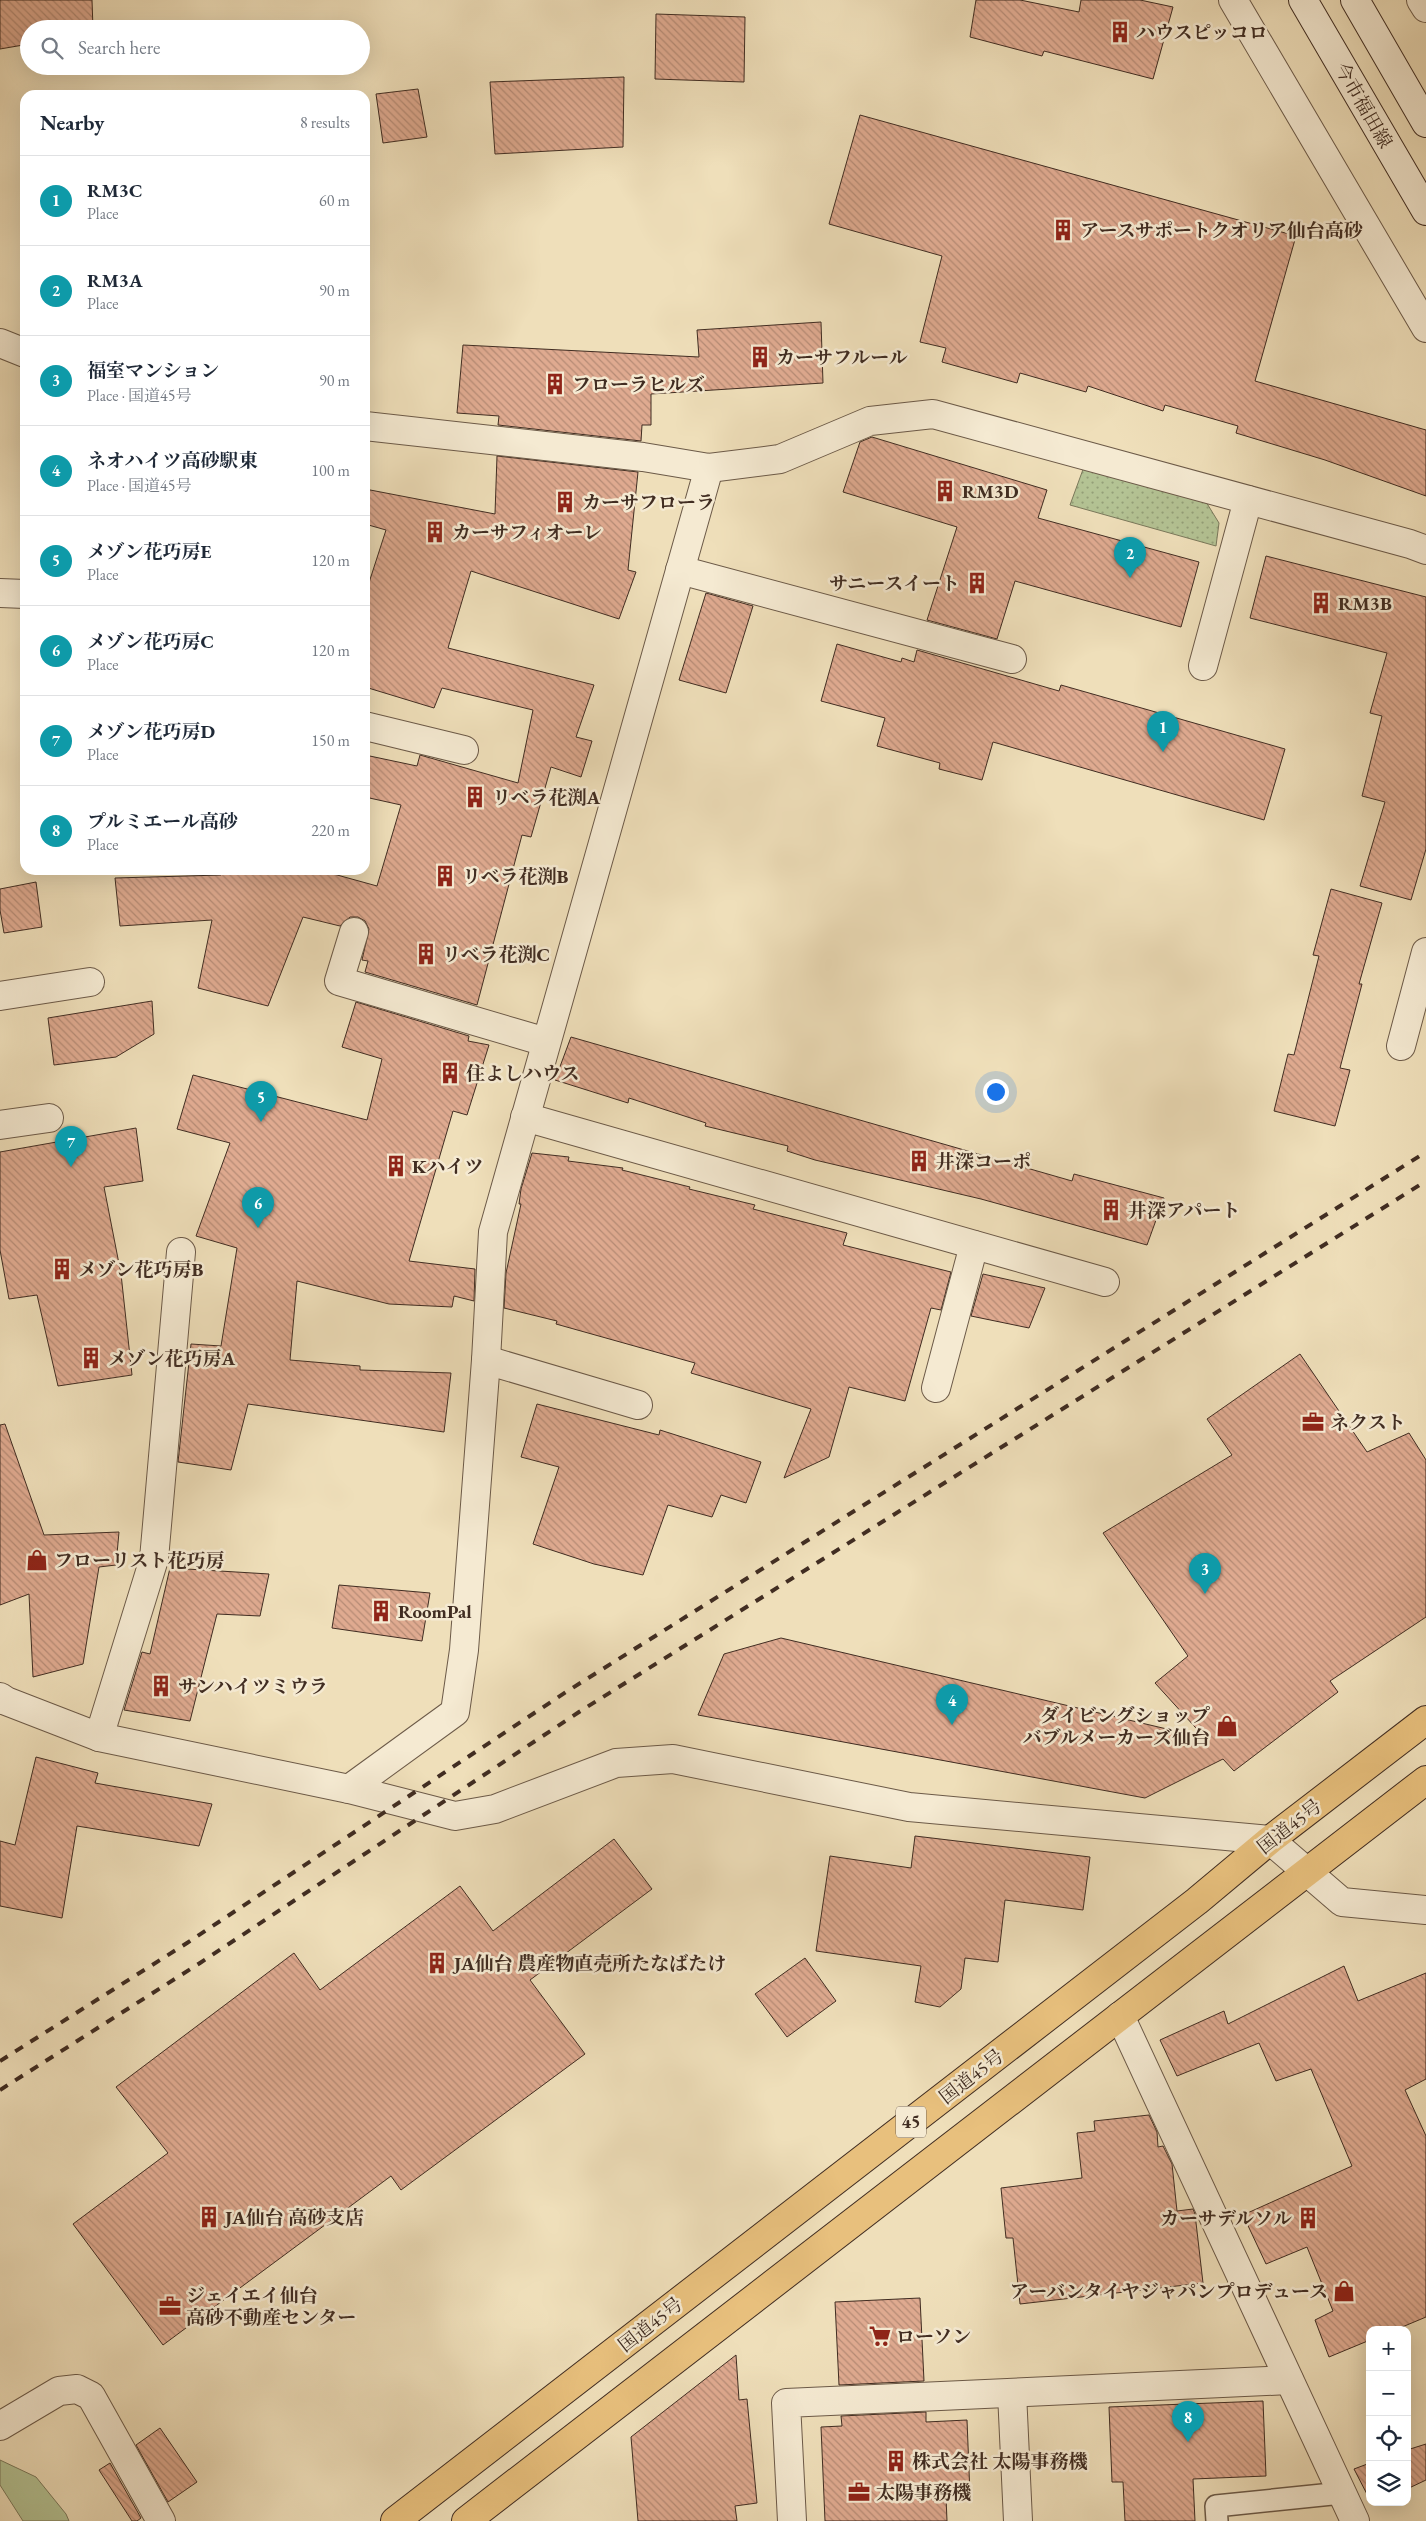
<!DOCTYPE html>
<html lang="en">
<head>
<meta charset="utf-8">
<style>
	:root { --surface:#fff; --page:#f2f2f3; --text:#1f2937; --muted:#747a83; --line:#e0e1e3; --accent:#1a73e8 }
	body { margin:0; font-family:"EB Garamond","Noto Serif JP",serif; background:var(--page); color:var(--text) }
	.controls { position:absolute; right:15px; bottom:15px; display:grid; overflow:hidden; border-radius:10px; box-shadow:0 5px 20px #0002 }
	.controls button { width:45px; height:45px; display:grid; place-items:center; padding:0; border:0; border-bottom:1px solid var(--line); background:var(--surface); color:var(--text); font:25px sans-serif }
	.you { position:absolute; left:995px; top:1091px; width:18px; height:18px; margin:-12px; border:4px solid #fff; border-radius:50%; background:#1a73e8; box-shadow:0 0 0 8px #1a73e833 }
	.badge { display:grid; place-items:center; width:32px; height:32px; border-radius:50%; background:var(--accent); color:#fff; font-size:16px; font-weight:700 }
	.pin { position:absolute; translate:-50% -41px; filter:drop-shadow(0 1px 2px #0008) }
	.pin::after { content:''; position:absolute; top:26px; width:18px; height:15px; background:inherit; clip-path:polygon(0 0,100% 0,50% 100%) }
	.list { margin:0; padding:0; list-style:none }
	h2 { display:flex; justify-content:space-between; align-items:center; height:65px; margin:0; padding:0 20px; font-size:21px }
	h2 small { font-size:16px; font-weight:400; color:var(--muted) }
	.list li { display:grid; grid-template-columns:32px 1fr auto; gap:15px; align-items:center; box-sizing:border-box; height:90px; padding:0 20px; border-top:1px solid var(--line) }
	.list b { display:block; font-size:19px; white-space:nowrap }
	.list p { margin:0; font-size:16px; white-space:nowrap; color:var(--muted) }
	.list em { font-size:16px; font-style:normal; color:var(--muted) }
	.icon { flex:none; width:28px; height:28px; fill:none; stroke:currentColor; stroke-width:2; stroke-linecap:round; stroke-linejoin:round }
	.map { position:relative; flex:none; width:1426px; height:2521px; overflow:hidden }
	.search { position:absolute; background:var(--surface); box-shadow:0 5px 20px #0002; left:20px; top:20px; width:350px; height:55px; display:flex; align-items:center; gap:12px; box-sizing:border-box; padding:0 18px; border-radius:28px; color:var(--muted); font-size:19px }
	.panel { position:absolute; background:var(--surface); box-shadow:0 5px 20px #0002; left:20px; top:90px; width:350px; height:785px; border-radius:15px }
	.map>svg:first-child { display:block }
	.grass { fill:#b4c394; stroke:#7a785b }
	.park { fill:url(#park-dots); stroke:#7a785b }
	.building { fill:url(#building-back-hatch); stroke:#412d22 }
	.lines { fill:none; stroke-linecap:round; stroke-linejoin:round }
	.service-casing { stroke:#6c5a48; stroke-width:24 }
	.minor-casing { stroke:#6c5a48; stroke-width:30 }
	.tertiary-casing { stroke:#6c5a48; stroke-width:30 }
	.secondary-casing { stroke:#412d22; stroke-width:30 }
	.trunk-casing { stroke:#412d22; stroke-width:30 }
	.service { stroke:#f5ead2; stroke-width:21 }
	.minor { stroke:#f5ead2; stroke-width:28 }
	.tertiary { stroke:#f5ead2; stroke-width:28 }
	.secondary { stroke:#f5ead2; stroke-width:28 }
	.trunk { stroke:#e8c07d; stroke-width:28 }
	.rail { stroke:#412d22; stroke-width:4; stroke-dasharray:9 9; stroke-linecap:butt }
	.labels { text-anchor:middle; stroke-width:5; stroke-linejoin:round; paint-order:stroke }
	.shield { fill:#f5ead2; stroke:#776657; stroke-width:1 }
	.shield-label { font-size:18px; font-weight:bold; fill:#412d22 }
	.poi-label { font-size:19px; font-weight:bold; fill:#412d22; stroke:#f5ead2; text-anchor:start }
	.street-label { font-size:19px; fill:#412d22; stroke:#f5ead2 }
</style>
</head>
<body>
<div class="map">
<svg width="1426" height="2521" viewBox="0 0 1426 2521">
	<defs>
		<pattern id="park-dots" width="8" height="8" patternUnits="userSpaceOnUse" patternTransform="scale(1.25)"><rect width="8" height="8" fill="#b4c394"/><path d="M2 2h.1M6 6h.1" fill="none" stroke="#949f78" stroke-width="1.8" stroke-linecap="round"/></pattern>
		<pattern id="building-back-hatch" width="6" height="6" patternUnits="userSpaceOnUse" patternTransform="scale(1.25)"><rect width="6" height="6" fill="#dfaa90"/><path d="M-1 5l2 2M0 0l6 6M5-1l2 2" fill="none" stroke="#b68b75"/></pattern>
	</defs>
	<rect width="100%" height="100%" fill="#efdfba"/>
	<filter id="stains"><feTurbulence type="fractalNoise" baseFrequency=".004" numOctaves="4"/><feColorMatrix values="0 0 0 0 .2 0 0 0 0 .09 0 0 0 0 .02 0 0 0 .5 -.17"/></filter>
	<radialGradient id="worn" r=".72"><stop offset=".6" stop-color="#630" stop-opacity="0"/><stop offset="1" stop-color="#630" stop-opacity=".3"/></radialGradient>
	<polygon class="grass" points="0,2460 36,2477 66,2514 69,2521 23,2521 0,2485"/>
	<polygon class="park" points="1085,464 1203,497 1219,523 1216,546 1070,505"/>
	<g class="building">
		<polygon points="0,0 92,0 93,29 29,29 29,44 0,49"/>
		<polygon points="976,0 1020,0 1079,12 1081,0 1140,0 1173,7 1153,79 1044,51 1042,56 970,37"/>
		<polygon points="656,14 745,17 744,82 655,79"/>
		<polygon points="624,77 623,147 495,154 490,82"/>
		<polygon points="418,89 427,137 383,143 376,94"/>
		<polygon points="860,115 1296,236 1255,381 1426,430 1426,496 1325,460 1236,433 1238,426 1165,405 1163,411 1088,386 1086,392 1020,373 1017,383 942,362 946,348 920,342 942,256 829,224"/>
		<polygon points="821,322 823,383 651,394 651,425 642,425 641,441 498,425 499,416 457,413 463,345 699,357 697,330"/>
		<polygon points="872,437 1047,490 1038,518 1199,562 1181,627 1015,581 997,639 927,620 957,527 843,492 860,442"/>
		<polygon points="497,456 638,472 628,570 636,572 619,619 471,571 448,648 594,685 576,737 592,741 581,777 551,767 531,837 522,835 477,1005 365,972 368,961 362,960 369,929 365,921 358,917 350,917 340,926 303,917 268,1006 198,988 212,920 120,926 115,878 221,875 223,870 319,870 377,886 401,805 365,797 365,755 417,766 420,755 518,783 533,710 442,688 434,708 365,687 365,595 386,530 365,524 365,489 495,514"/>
		<polygon points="1266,556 1426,597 1426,849 1411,900 1360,886 1385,802 1362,796 1382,716 1370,713 1387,653 1250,618"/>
		<polygon points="706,593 753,606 726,693 679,680"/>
		<polygon points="837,644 901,662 902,658 914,662 917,650 1059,691 1061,685 1285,749 1264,820 993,742 982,780 939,769 940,763 877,746 885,718 821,701"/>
		<polygon points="36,882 42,927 4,933 0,910 0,889"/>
		<polygon points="1331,889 1382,903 1359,984 1362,984 1340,1068 1350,1070 1335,1126 1274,1111 1288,1054 1294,1055 1319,956 1313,955"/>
		<polygon points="152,1001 154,1034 116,1057 54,1065 48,1018"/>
		<polygon points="356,1002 469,1036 468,1041 489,1045 467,1115 453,1111 409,1261 475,1269 474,1301 454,1296 452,1307 389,1304 297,1281 290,1360 360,1366 360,1370 451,1373 444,1432 248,1404 231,1470 178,1462 191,1344 221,1346 237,1248 196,1236 230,1143 177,1129 193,1075 367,1120 382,1059 342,1047"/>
		<polygon points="571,1037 1072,1181 1074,1174 1164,1198 1147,1245 981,1199 815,1160 787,1151 788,1146 705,1126 706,1123 629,1098 628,1103 555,1080"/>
		<polygon points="136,1128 143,1181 104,1187 121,1274 132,1375 58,1386 37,1295 9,1299 0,1250 0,1152"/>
		<polygon points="532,1153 569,1157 568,1161 623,1168 622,1170 690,1187 689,1189 755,1205 753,1209 847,1233 843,1245 951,1272 941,1310 931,1308 905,1401 849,1387 829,1457 784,1478 811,1409 691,1373 695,1363 556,1324 557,1321 504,1308 506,1273 521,1204 519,1204 521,1189"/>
		<polygon points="983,1274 1045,1288 1029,1328 971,1316"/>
		<polygon points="1300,1354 1367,1452 1409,1433 1426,1460 1426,1617 1330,1681 1338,1692 1234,1771 1223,1759 1145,1798 698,1715 724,1654 781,1638 1205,1738 1155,1683 1188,1656 1103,1533 1232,1455 1207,1419"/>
		<polygon points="537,1404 659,1435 660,1430 761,1462 746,1503 721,1495 712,1517 668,1505 643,1575 594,1564 533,1544 559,1467 521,1457"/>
		<polygon points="5,1424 44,1535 119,1532 116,1565 99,1567 83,1664 33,1677 29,1594 0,1605 0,1425"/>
		<polygon points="170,1568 269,1574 260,1616 217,1614 190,1721 124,1710 142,1652 150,1654"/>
		<polygon points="339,1585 430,1593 422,1641 332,1628"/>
		<polygon points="36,1757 98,1773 95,1783 212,1804 199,1846 77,1826 62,1918 0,1906 0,1841 15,1845"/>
		<polygon points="915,1836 1090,1857 1083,1910 1005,1900 998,1962 965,1958 961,1989 940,2007 915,2002 921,1966 816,1951 830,1856 911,1868"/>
		<polygon points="614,1839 652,1889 530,1980 585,2054 401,2190 391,2176 163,2345 73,2224 168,2153 116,2087 294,1953 320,1990 460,1886 493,1931"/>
		<polygon points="805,1958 836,2001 787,2037 755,1994"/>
		<polygon points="1344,1966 1358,2001 1426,1973 1426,2079 1405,2090 1426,2136 1426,2317 1395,2330 1370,2330 1370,2340 1329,2357 1315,2320 1333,2311 1307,2247 1266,2264 1243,2215 1352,2166 1311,2069 1276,2081 1259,2043 1177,2076 1160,2040 1224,2011 1228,2024"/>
		<polygon points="1149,2115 1157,2132 1158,2147 1163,2146 1172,2164 1177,2211 1193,2209 1195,2214 1203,2283 1020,2304 1013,2238 1006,2238 1001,2188 1082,2178 1077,2133 1095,2131 1094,2121"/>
		<polygon points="920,2298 924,2381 839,2385 835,2302"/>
		<polygon points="736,2355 739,2400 747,2399 757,2503 735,2506 737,2521 638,2521 631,2437"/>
		<polygon points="1263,2401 1266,2476 1193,2479 1195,2521 1125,2521 1123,2482 1112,2482 1109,2407"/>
		<polygon points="926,2412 926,2422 967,2420 970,2495 946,2497 947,2521 825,2521 821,2427 842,2426 841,2416"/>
		<polygon points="160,2428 197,2482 168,2502 136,2445"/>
		<polygon points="1426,2444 1426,2480 1407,2489 1407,2450"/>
		<polygon points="110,2463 141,2518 137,2521 132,2521 99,2470"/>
		<polygon points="1370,2463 1370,2500 1354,2469"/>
	</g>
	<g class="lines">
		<g class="service-casing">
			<polyline id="service" points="1217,2521 1216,2506 1342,2493"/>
		</g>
		<g class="minor-casing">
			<g id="minor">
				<polyline points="0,343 25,353"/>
				<polyline points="365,426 643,457 709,468 780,459 870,421 933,414 1410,544 1426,550"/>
				<polyline points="680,570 1012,659"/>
				<polyline points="0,593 25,594"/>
				<polyline points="1203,666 1248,500"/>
				<polyline points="365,726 464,750"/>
				<polyline points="354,932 339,981 546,1042"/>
				<polyline points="0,996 90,982"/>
				<polyline points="1401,1046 1426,952"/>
				<polyline points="525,1117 1105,1282"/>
				<polyline points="0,1125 49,1118"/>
				<polyline points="486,1360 638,1405"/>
				<polyline points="936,1388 974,1245"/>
				<polyline points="0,1697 6,1701 99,1737 349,1789 455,1816 495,1809 616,1763 673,1759 909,1807 1270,1840 1342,1902 1426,1910"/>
				<polyline points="99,1737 154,1559 181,1252"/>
				<polyline points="349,1789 455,1712 464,1650 486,1360 493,1232 709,468"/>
				<polyline points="1120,2016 1355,2521"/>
				<polyline points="1012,2393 1018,2521"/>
				<polyline points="0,2426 59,2391 77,2389 91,2396 161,2521"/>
				<polyline points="792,2521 786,2403 1289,2380"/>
			</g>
		</g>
		<g class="tertiary-casing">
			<g id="tertiary">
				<polyline points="1233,0 1426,328"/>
				<polyline points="1421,0 1426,8"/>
			</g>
		</g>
		<g class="secondary-casing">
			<g id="secondary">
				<polyline points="1303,0 1426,211"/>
				<polyline points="1355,0 1426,123"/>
			</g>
		</g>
		<g class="trunk-casing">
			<g id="trunk">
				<polyline points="395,2521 1197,1901 1270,1840 1426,1720"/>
				<polyline points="466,2521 1426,1780"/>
			</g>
		</g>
		<use href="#service" class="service"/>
		<use href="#minor" class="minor"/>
		<use href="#tertiary" class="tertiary"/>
		<use href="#secondary" class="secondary"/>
		<use href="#trunk" class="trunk"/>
		<g class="rail">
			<polyline points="0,2061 187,1943 566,1692 1426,1152"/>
			<polyline points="0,2090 200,1963 579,1712 1426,1181"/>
		</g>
	</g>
	<defs>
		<g id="building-bare" transform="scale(1.725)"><path d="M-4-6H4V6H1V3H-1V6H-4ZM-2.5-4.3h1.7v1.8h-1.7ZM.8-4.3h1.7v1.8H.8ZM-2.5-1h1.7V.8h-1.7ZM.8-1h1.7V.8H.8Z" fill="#8f2418" stroke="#f5ead2" stroke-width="2.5" paint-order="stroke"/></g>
		<g id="office-bare" transform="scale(1.725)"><path d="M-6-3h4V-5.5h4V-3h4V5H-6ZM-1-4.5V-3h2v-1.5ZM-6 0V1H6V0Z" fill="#8f2418" stroke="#f5ead2" stroke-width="2.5" paint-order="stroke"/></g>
		<g id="shop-bare" transform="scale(1.725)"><path d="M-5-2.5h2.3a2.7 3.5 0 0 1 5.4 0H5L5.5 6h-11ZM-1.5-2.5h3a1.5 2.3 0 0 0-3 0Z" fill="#8f2418" stroke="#f5ead2" stroke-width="2.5" paint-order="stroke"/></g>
		<g id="supermarket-bare" transform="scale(1.725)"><path d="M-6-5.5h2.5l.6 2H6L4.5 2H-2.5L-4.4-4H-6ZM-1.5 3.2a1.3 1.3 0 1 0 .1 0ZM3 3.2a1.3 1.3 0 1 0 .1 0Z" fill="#8f2418" stroke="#f5ead2" stroke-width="2.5" paint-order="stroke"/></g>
	</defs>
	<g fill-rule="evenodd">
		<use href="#building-bare" x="1120" y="32"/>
		<use href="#building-bare" x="1063" y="230"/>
		<use href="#building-bare" x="760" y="357"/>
		<use href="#building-bare" x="555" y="384"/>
		<use href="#building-bare" x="945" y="491"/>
		<use href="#building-bare" x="565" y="502"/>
		<use href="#building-bare" x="435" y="532"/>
		<use href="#building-bare" x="977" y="583"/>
		<use href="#building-bare" x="1321" y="603"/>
		<use href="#building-bare" x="475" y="797"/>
		<use href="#building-bare" x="445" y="876"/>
		<use href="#building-bare" x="426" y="954"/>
		<use href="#building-bare" x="450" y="1073"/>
		<use href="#building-bare" x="919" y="1161"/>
		<use href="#building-bare" x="396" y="1166"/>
		<use href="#building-bare" x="1111" y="1210"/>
		<use href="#building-bare" x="62" y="1269"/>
		<use href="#building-bare" x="91" y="1358"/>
		<use href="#office-bare" x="1313" y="1422"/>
		<use href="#shop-bare" x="37" y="1560"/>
		<use href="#building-bare" x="381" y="1611"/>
		<use href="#building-bare" x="161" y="1686"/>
		<use href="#shop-bare" x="1227" y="1726"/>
		<use href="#building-bare" x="437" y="1963"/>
		<use href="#building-bare" x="209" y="2217"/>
		<use href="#building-bare" x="1308" y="2218"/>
		<use href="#shop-bare" x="1344" y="2291"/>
		<use href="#office-bare" x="170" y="2306"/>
		<use href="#supermarket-bare" x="880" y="2336"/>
		<use href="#building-bare" x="896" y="2461"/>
		<use href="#office-bare" x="859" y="2492"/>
	</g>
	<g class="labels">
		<rect class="shield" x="896" y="2106.5" width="30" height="31" rx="4"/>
		<g class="shield-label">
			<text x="911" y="2128">45</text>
		</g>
		<g class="poi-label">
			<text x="1136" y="39">ハウスピッコロ</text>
			<text x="1080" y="237">アースサポートクオリア仙台高砂</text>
			<text x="776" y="364">カーサフルール</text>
			<text x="572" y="391">フローラヒルズ</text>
			<text x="962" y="498">RM3D</text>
			<text x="582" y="509">カーサフローラ</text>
			<text x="452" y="539">カーサフィオーレ</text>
			<text x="960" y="590" text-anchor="end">サニースイート</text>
			<text x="1338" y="610">RM3B</text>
			<text x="492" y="804">リベラ花渕A</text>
			<text x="462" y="883">リベラ花渕B</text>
			<text x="442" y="961">リベラ花渕C</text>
			<text x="466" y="1080">住よしハウス</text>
			<text x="936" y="1168">井深コーポ</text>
			<text x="412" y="1173">Kハイツ</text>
			<text x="1128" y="1217">井深アパート</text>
			<text x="78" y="1276">メゾン花巧房B</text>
			<text x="108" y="1365">メゾン花巧房A</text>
			<text x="1330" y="1429">ネクスト</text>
			<text x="54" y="1567">フローリスト花巧房</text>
			<text x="398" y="1618">RoomPal</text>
			<text x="178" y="1693">サンハイツミウラ</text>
			<text x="1210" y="1722" text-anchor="end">ダイビングショップ<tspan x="1210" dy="22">バブルメーカーズ仙台</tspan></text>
			<text x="454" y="1970">JA仙台 農産物直売所たなばたけ</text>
			<text x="225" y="2224">JA仙台 高砂支店</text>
			<text x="1292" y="2225" text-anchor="end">カーサデルソル</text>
			<text x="1328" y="2298" text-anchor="end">アーバンタイヤジャパンプロデュース</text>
			<text x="186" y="2302">ジェイエイ仙台<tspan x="186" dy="22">高砂不動産センター</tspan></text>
			<text x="896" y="2343">ローソン</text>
			<text x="912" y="2468">株式会社 太陽事務機</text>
			<text x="876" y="2499">太陽事務機</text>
		</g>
		<g class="street-label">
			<text transform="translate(1364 105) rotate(60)" y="7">今市福田線</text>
			<text transform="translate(1289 1826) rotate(-38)" y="7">国道45号</text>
			<text transform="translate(971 2076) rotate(-38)" y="7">国道45号</text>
			<text transform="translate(650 2324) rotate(-38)" y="7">国道45号</text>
		</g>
	</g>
	<rect width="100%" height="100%" filter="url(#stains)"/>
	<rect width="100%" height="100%" fill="url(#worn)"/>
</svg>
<div class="controls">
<button>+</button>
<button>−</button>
<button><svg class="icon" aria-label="locate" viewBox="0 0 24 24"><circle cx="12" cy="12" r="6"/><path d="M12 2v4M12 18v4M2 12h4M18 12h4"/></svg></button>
<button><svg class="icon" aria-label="layers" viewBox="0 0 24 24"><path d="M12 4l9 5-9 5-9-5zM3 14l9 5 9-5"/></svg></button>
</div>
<div class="you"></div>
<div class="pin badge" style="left:1163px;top:752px;background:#0f9aa8">1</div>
<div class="pin badge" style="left:1130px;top:578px;background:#0f9aa8">2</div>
<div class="pin badge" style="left:1205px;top:1594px;background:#0f9aa8">3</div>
<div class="pin badge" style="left:952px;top:1725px;background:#0f9aa8">4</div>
<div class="pin badge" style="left:261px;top:1122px;background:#0f9aa8">5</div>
<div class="pin badge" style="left:258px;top:1228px;background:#0f9aa8">6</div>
<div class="pin badge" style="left:71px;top:1167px;background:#0f9aa8">7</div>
<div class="pin badge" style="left:1188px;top:2442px;background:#0f9aa8">8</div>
<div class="search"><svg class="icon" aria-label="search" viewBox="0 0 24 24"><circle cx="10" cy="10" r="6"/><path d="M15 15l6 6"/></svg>Search here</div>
<section class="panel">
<h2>Nearby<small>8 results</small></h2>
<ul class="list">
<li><span class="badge" style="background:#0f9aa8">1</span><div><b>RM3C</b><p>Place</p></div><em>60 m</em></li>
<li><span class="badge" style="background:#0f9aa8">2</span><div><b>RM3A</b><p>Place</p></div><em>90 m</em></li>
<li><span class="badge" style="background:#0f9aa8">3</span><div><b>福室マンション</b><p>Place · 国道45号</p></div><em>90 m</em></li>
<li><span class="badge" style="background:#0f9aa8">4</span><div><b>ネオハイツ高砂駅東</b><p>Place · 国道45号</p></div><em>100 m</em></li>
<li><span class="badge" style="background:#0f9aa8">5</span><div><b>メゾン花巧房E</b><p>Place</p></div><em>120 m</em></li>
<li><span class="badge" style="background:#0f9aa8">6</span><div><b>メゾン花巧房C</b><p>Place</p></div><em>120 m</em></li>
<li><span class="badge" style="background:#0f9aa8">7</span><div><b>メゾン花巧房D</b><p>Place</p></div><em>150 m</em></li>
<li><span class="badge" style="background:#0f9aa8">8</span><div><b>プルミエール高砂</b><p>Place</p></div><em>220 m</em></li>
</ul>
</section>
</div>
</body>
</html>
